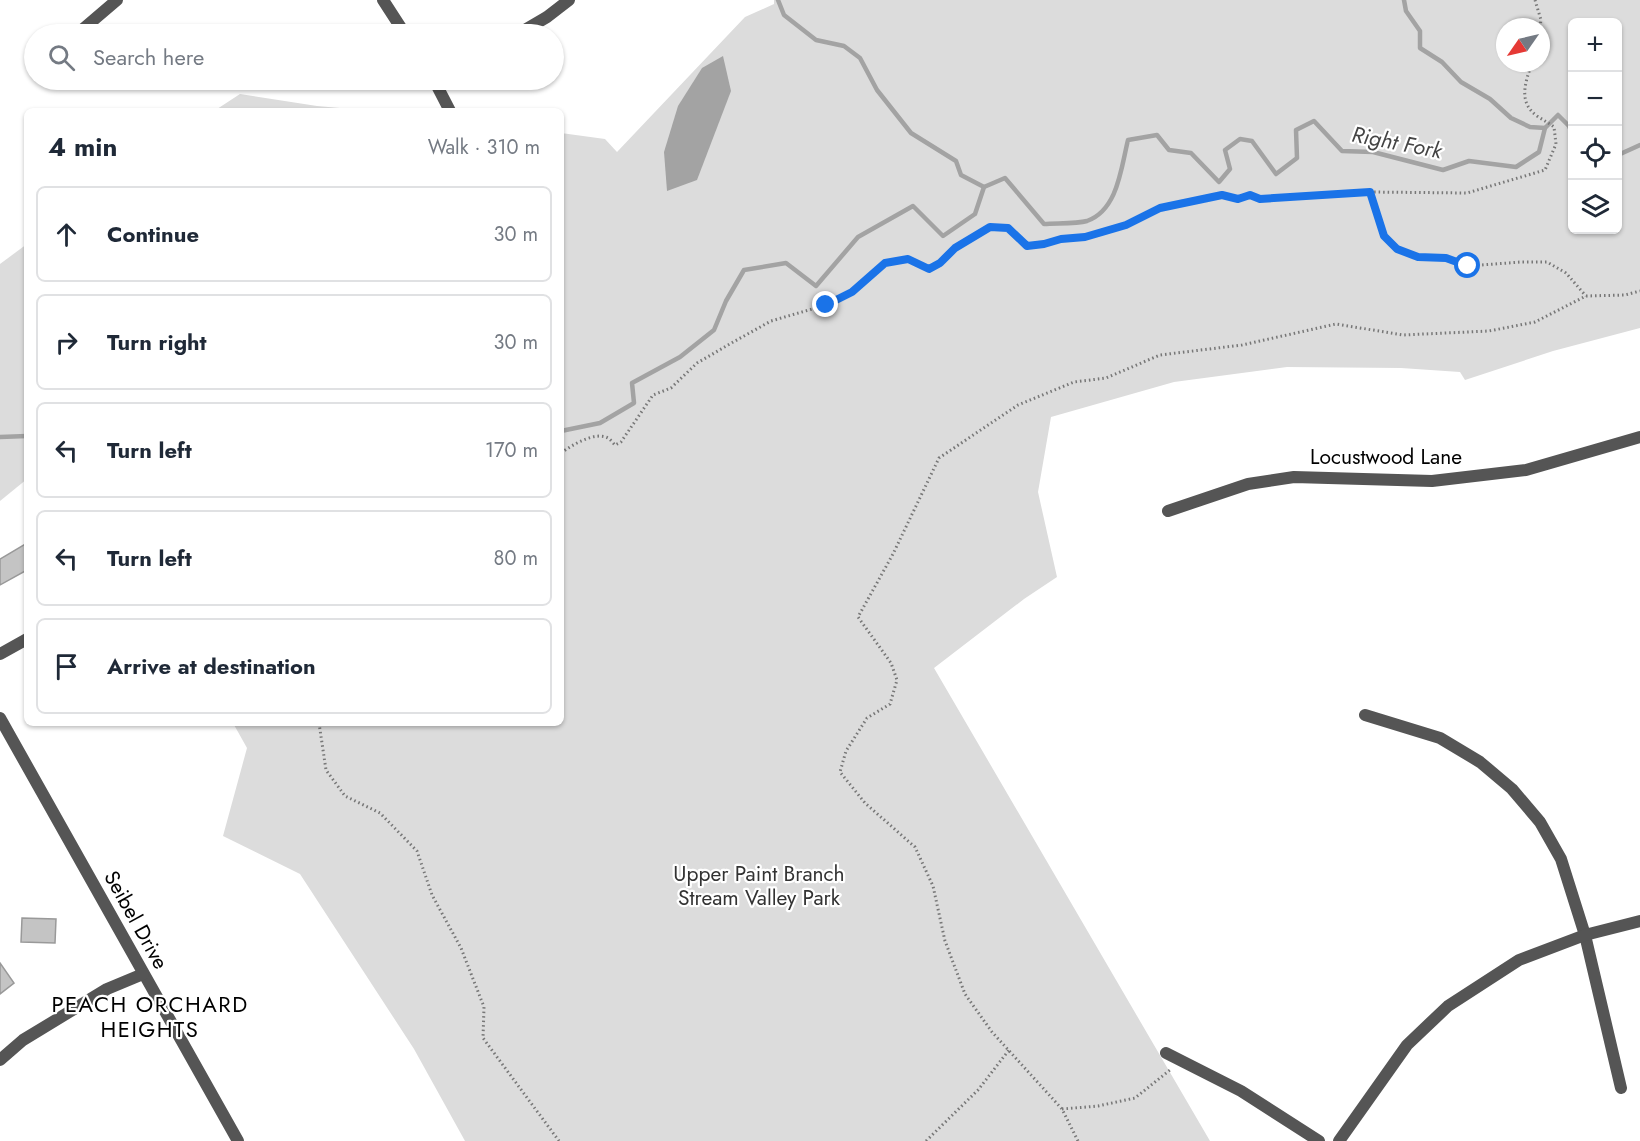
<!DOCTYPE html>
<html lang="en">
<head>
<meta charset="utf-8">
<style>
	:root { --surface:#fff; --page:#f6f6f7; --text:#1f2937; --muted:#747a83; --line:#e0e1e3 }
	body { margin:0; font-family:Jost,sans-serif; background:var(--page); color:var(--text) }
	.controls { position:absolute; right:18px; top:18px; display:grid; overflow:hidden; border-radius:9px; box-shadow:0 2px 4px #0004 }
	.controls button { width:54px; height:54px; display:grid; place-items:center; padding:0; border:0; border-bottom:2px solid var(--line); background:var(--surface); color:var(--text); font:30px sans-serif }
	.compass { position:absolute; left:1496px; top:18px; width:54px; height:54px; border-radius:50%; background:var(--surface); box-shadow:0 2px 4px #0004; rotate:236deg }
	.stop { position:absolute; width:18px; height:18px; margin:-14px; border:4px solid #1a73e8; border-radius:50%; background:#fff }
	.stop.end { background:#1a73e8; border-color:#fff; box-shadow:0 2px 6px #0008 }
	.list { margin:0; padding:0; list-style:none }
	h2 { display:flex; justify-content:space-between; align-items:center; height:78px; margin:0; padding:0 24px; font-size:26px }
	h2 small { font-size:20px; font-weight:400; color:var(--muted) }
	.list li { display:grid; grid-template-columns:39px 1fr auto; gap:18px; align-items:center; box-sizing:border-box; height:96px; margin:0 12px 12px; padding:0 12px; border:2px solid var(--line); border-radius:9px }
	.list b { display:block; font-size:22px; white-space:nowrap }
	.list em { font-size:20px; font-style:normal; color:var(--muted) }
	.icon { flex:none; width:33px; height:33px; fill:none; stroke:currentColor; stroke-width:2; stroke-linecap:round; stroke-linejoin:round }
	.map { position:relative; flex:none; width:1640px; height:1141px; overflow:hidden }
	.search { position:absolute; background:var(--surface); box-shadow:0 2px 4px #0004; left:24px; top:24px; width:540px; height:66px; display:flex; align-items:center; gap:15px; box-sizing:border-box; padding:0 21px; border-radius:33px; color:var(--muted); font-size:22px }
	.panel { position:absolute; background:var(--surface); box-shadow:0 2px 4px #0004; left:24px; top:108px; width:540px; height:618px; border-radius:9px }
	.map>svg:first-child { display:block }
	.green { fill:#dcdcdc; fill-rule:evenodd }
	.water { fill:#a3a3a3 }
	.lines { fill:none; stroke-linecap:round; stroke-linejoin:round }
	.stream { stroke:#a3a3a3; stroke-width:4.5 }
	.building { fill:#c4c4c4; stroke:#999; stroke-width:1.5 }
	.path { stroke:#777; stroke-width:3; stroke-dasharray:1.5 3; stroke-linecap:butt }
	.street { stroke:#555; stroke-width:12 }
	.route { stroke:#1a73e8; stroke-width:8 }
	.labels { text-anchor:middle; stroke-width:4.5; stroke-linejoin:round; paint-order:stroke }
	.street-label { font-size:21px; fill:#000; stroke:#fff }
	.park-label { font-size:21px; fill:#333; stroke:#fff }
	.water-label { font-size:22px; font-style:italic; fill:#444; stroke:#fff }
	.neighbourhood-label { font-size:22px; letter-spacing:1.5px; fill:#000; stroke:#fff }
</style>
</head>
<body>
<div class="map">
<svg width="1640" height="1141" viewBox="0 0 1640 1141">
	<rect width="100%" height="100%" fill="#fff"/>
	<g class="green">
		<path d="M774,0H1640V328L1553,351L1465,380L1460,372L1401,368L1287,367L1174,382L1051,417L1038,492L1057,577L1024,599L934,668L1210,1141H465L414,1049L300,874L223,836L247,748L233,723H561V133L605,139L617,152L745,17L774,4ZM1572,22H1618V230H1572ZM1505,27H1541V63H1505Z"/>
		<polygon points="240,94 317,106 374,111 214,111"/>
		<polygon points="27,244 27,479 0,501 0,264"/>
	</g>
	<polygon class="water" points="723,56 731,91 697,180 667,191 664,152 678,106 702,68"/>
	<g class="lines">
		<g class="stream">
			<polyline points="778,0 784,15 816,40 844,46 860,58 877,90 911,133 956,161 961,175 984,187"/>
			<polyline points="1404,0 1406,11 1420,31 1420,48 1442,62 1461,82 1490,99 1511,118 1530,127 1545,128"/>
			<polyline points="1618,155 1640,145"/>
			<path d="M561,431L600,423L634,403L632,383L680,357L714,330L726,301L744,270L786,263L816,286L858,237L913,206L943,236L975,214L984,187L1005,178L1044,224C1056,223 1076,224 1087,221C1118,210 1121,168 1128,140L1157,135L1169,150L1191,153L1219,182L1230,169L1225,150L1240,139L1252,141L1276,174L1297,158L1296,130L1314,121L1342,151L1373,152L1443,170L1469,161L1516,167L1539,152L1545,128L1558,115L1569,126L1572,133"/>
			<polyline points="0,437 27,436"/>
		</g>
	</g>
	<g class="building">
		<polygon points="27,543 27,570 0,585 0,559"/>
		<polygon points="22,918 56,919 55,943 21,942"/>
		<polygon points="0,963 14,983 0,994"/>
	</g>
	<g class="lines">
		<g class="path">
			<polyline points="1535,0 1541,20 1540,27"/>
			<polyline points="1370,192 1384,236 1397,249 1417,257 1446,257 1468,266 1521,262 1547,262 1566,273 1586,296"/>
			<path d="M561,453C572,445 595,431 608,438C611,440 613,443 615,445L621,442L653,395L671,388L697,363L735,341L771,321L826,305L852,292L885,263L908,259L929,269L940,263L955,248L990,227L1008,228L1027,246L1044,244L1061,239L1085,237L1126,225L1160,209L1222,195L1238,199L1250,195L1260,199L1370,192L1467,193L1545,170L1556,144L1554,127C1549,123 1543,120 1537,116C1518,102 1525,83 1532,63"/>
			<polyline points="319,723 326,770 345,796 380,813 417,851 432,895 461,948 484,1007 483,1038 559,1141"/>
			<polyline points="1062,1109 1098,1106 1135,1098 1170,1070"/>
			<polyline points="926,1141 978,1090 1009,1050"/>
			<polyline points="1078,1141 1062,1109 992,1032 965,994 945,941 933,886 915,847 865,803 840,772 846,751 867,718 890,704 897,680 891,663 858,617 893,554 939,458 1018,405 1074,382 1106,378 1160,355 1242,345 1336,324 1403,335 1489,331 1535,322 1586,296 1625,295 1640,291"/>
		</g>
		<g class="street">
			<polyline points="383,0 405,34"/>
			<polyline points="83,29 117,0"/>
			<polyline points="518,34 547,17 569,0"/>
			<polyline points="434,80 450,111"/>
			<polyline points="1168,511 1248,484 1294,477 1432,481 1526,470 1640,437"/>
			<polyline points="0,654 27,639"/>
			<polyline points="1365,715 1440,738 1480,762 1512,789 1540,822 1561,859 1585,935 1621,1088"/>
			<polyline points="0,718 238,1141"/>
			<polyline points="1166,1053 1241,1091 1319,1141"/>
			<polyline points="0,1060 23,1040 107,989 143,974"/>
			<polyline points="1339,1141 1407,1045 1448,1006 1519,960 1585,935 1640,921"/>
		</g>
	</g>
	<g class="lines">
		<polyline class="route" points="826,305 852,292 885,263 908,259 929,269 940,263 955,248 990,227 1008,228 1027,246 1044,244 1061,239 1085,237 1126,225 1160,208 1222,195 1238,199 1250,195 1260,199 1370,192 1384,236 1397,249 1418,257 1446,258 1468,266"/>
	</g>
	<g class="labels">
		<g class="street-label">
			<text x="1386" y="464">Locustwood Lane</text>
			<text transform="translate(136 920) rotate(61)" y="7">Seibel Drive</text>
		</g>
		<g class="park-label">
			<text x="759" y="881">Upper Paint Branch<tspan x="759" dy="24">Stream Valley Park</tspan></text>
		</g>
		<g class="water-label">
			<text transform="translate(1397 142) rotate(11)" y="8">Right Fork</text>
		</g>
		<g class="neighbourhood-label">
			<text x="150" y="1012">PEACH ORCHARD<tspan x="150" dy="25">HEIGHTS</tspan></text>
		</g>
	</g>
</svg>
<div class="controls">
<button>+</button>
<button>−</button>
<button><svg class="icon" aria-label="locate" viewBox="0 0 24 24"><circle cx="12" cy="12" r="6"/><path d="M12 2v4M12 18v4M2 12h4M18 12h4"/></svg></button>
<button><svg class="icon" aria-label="layers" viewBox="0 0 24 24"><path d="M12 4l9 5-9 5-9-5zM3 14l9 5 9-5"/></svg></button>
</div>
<svg class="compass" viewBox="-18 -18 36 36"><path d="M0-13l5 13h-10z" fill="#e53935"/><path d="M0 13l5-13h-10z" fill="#747a83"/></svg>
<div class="stop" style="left:1468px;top:266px"></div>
<div class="stop end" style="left:826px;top:305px"></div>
<div class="search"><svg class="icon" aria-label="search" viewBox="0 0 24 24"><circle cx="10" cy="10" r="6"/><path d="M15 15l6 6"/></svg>Search here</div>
<section class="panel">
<h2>4 min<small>Walk · 310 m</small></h2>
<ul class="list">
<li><svg class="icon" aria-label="ahead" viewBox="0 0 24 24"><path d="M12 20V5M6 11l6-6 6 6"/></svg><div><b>Continue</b></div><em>30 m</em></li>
<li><svg class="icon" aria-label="right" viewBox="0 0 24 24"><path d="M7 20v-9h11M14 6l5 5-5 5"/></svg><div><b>Turn right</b></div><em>30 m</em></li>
<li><svg class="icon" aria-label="left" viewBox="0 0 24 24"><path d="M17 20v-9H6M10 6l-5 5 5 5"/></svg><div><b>Turn left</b></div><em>170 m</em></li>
<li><svg class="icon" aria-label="left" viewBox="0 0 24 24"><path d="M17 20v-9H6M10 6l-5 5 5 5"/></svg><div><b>Turn left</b></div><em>80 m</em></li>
<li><svg class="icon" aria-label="arrive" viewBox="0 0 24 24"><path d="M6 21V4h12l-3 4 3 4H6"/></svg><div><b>Arrive at destination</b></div></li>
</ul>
</section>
</div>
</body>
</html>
